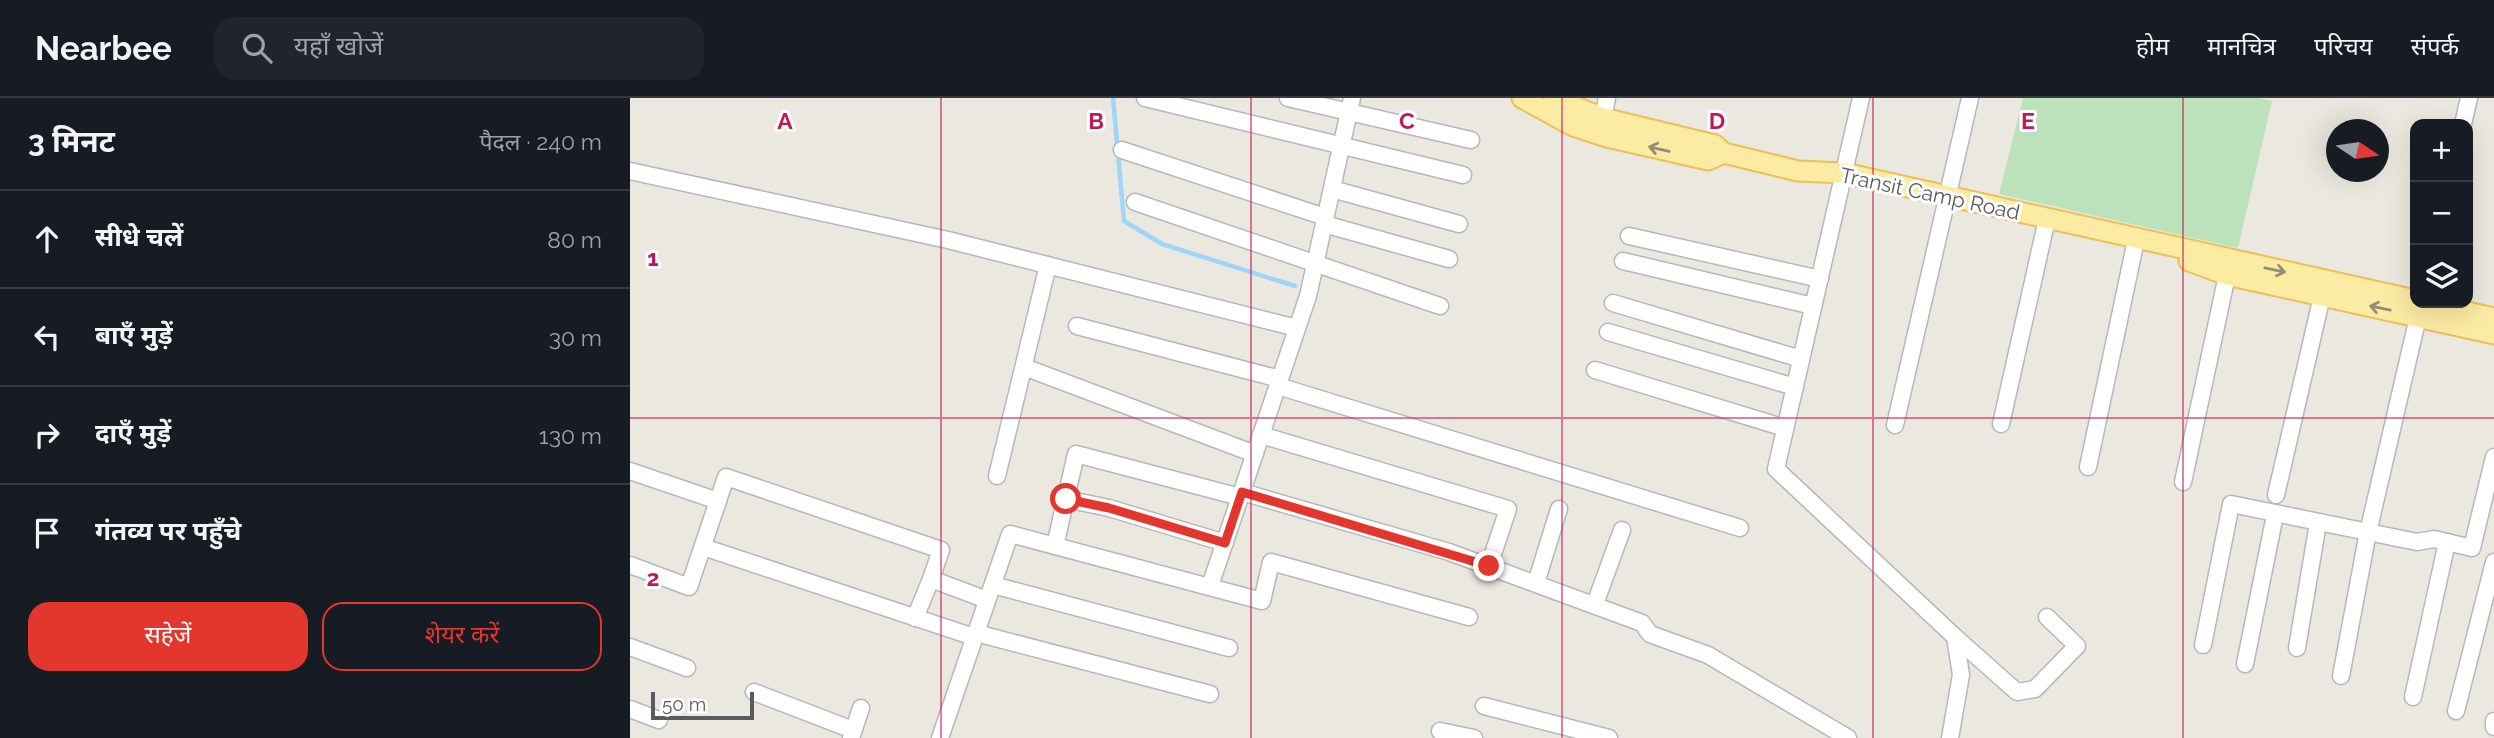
<!DOCTYPE html>
<html lang="hi">
<head>
<meta charset="utf-8">
<style>
	:root { --surface:#171b24; --page:#20242c; --text:#f1f3f6; --muted:#9ea1a6; --line:#363941; --accent:#e3372d }
	body { margin:0; font-family:Raleway,"Noto Sans Devanagari",sans-serif; background:var(--page); color:var(--text) }
	.controls { position:absolute; right:21px; top:21px; display:grid; overflow:hidden; border-radius:14px; box-shadow:0 7px 28px #0002 }
	.controls button { width:63px; height:63px; display:grid; place-items:center; padding:0; border:0; border-bottom:2px solid var(--line); background:var(--surface); color:var(--text); font:35px sans-serif }
	.compass { position:absolute; left:1696px; top:21px; width:63px; height:63px; border-radius:50%; background:var(--surface); box-shadow:0 7px 28px #0002; rotate:103deg }
	.scale { position:absolute; left:21px; bottom:18px; width:103px; box-sizing:border-box; padding-left:7px; border:4px solid #585c60; border-top:0; font-size:19px; line-height:24px; white-space:nowrap; color:#585c60; -webkit-text-stroke:5px #fff; paint-order:stroke }
	.stop { position:absolute; width:21px; height:21px; margin:-16px; border:5px solid #e3372d; border-radius:50%; background:#fff }
	.stop.end { background:#e3372d; border-color:#fff; box-shadow:0 2px 7px #0008 }
	.list { margin:0; padding:0; list-style:none }
	h2 { display:flex; justify-content:space-between; align-items:center; height:91px; margin:0; padding:0 28px; font-size:30px }
	h2 small { font-size:23px; font-weight:400; color:var(--muted) }
	.list li { display:grid; grid-template-columns:46px 1fr auto; gap:21px; align-items:center; box-sizing:border-box; height:98px; padding:0 28px; border-top:2px solid var(--line) }
	.list b { display:block; font-size:26px; white-space:nowrap }
	.list em { font-size:23px; font-style:normal; color:var(--muted) }
	.actions { display:flex; gap:14px; padding:21px 28px }
	.actions a { flex:1; padding:16px 0; border:2px solid var(--accent); border-radius:21px; text-align:center; font-size:24px; color:var(--accent) }
	.actions .main { background:var(--accent); color:#fff }
	.icon { flex:none; width:38px; height:38px; fill:none; stroke:currentColor; stroke-width:2; stroke-linecap:round; stroke-linejoin:round }
	.map { position:relative; flex:none; width:1864px; height:640px; overflow:hidden }
	header { display:flex; align-items:center; gap:42px; box-sizing:border-box; height:98px; padding:0 35px; background:var(--surface); border-bottom:2px solid var(--line) }
	header strong { font-size:33px }
	nav { display:flex; gap:38px; margin-inline-start:auto; font-size:24px }
	.search { width:490px; height:63px; background:var(--page); display:flex; align-items:center; gap:18px; box-sizing:border-box; padding:0 24px; border-radius:21px; color:var(--muted); font-size:26px }
	main { display:flex }
	aside { flex:1; background:var(--surface) }
	.map>svg:first-child { display:block }
	.green { fill:#bce2bb }
	.lines { fill:none; stroke-linecap:round; stroke-linejoin:round }
	.stream { stroke:#9ed5fc; stroke-width:4.5 }
	.minor-casing { stroke:#b5b7bc; stroke-width:19 }
	.major-casing { stroke:#ecbf57; stroke-width:23 }
	.minor { stroke:#fff; stroke-width:16 }
	.major { stroke:#fceba3; stroke-width:19 }
	.oneway { stroke:#918e77 }
	.route { stroke:#e3372d; stroke-width:9 }
	.grid { fill:none; stroke:#c2185b; stroke-width:2; stroke-opacity:0.55 }
	.labels { text-anchor:middle; stroke-width:6; stroke-linejoin:round; paint-order:stroke }
	.street-label { font-size:21px; fill:#585c60; stroke:#fff }
	.grid-label { font-size:23px; text-anchor:middle; font-weight:bold; fill:#c2185b; stroke:#fff; stroke-width:6; stroke-linejoin:round; paint-order:stroke }
</style>
</head>
<body>
<header>
<strong>Nearbee</strong>
<div class="search"><svg class="icon" aria-label="search" viewBox="0 0 24 24"><circle cx="10" cy="10" r="6"/><path d="M15 15l6 6"/></svg>यहाँ खोजें</div>
<nav><a>होम</a><a>मानचित्र</a><a>परिचय</a><a>संपर्क</a></nav>
</header>
<main>
<aside>
<h2>3 मिनट<small>पैदल · 240 m</small></h2>
<ul class="list">
<li><svg class="icon" aria-label="ahead" viewBox="0 0 24 24"><path d="M12 20V5M6 11l6-6 6 6"/></svg><div><b>सीधे चलें</b></div><em>80 m</em></li>
<li><svg class="icon" aria-label="left" viewBox="0 0 24 24"><path d="M17 20v-9H6M10 6l-5 5 5 5"/></svg><div><b>बाएँ मुड़ें</b></div><em>30 m</em></li>
<li><svg class="icon" aria-label="right" viewBox="0 0 24 24"><path d="M7 20v-9h11M14 6l5 5-5 5"/></svg><div><b>दाएँ मुड़ें</b></div><em>130 m</em></li>
<li><svg class="icon" aria-label="arrive" viewBox="0 0 24 24"><path d="M6 21V4h12l-3 4 3 4H6"/></svg><div><b>गंतव्य पर पहुँचे</b></div></li>
</ul>
<div class="actions"><a class="main">सहेजें</a><a>शेयर करें</a></div>
</aside>
<div class="map">
<svg width="1864" height="640" viewBox="0 0 1864 640">
	<rect width="100%" height="100%" fill="#ebe8df"/>
	<polygon class="green" points="1393,0 1627,0 1642,3 1608,150 1369,96"/>
	<g class="lines">
		<polyline class="stream" points="483,0 494,123 532,146 665,188"/>
		<g class="minor-casing">
			<g id="minor">
				<polyline points="515,0 833,77"/>
				<polyline points="658,0 841,42"/>
				<polyline points="1231,0 1146,371 1325,539 1331,577 1320,640"/>
				<polyline points="973,20 977,0"/>
				<polyline points="1833,26 1839,0"/>
				<polyline points="492,52 695,119"/>
				<polyline points="0,73 318,142 667,230"/>
				<polyline points="702,91 829,126"/>
				<polyline points="505,104 810,208"/>
				<polyline points="694,126 819,161"/>
				<polyline points="999,138 1190,181"/>
				<polyline points="993,163 1183,208"/>
				<polyline points="983,205 1171,261"/>
				<polyline points="447,228 650,281"/>
				<polyline points="978,234 1165,289"/>
				<polyline points="394,269 625,356"/>
				<polyline points="965,272 1155,330"/>
				<polyline points="648,288 1110,430"/>
				<polyline points="1371,326 1417,121"/>
				<polyline points="1265,327 1340,0"/>
				<polyline points="631,337 878,411 859,468"/>
				<polyline points="1458,369 1506,142"/>
				<polyline points="0,373 88,403"/>
				<polyline points="367,378 418,167"/>
				<polyline points="1553,384 1597,177"/>
				<polyline points="612,394 819,454 1012,525 1020,536 1078,557 1218,640"/>
				<polyline points="1646,397 1692,198"/>
				<polyline points="436,401 479,410 595,445"/>
				<polyline points="1740,426 1788,219"/>
				<polyline points="425,448 446,356 610,399"/>
				<polyline points="73,449 344,539"/>
				<polyline points="0,467 59,489 96,379 311,452 301,481 357,502"/>
				<polyline points="906,485 929,411"/>
				<polyline points="363,487 599,550"/>
				<polyline points="580,488 678,198 722,0"/>
				<polyline points="965,506 992,432"/>
				<polyline points="285,520 301,481"/>
				<polyline points="346,535 580,596"/>
				<polyline points="1325,539 1387,594 1405,591 1447,548 1417,519"/>
				<polyline points="1573,547 1601,406 1787,444 1804,441 1842,450 1864,359"/>
				<polyline points="0,549 57,570"/>
				<polyline points="1667,550 1688,425"/>
				<polyline points="1615,566 1645,417"/>
				<polyline points="1711,578 1738,434"/>
				<polyline points="124,594 223,632"/>
				<polyline points="1783,599 1817,444"/>
				<polyline points="854,608 979,640"/>
				<polyline points="0,611 29,622"/>
				<polyline points="1826,613 1864,464"/>
				<polyline points="1864,623 1864,629"/>
				<polyline points="810,633 844,640"/>
				<polyline points="221,640 231,610"/>
				<polyline points="310,640 380,436 632,503 641,464 839,519"/>
			</g>
		</g>
		<g class="major-casing">
			<g id="major">
				<polyline points="892,0 943,28 977,39 1078,62 1094,55"/>
				<polyline points="924,0 973,20 1085,47 1094,55 1168,73 1214,75 1785,202"/>
				<polyline points="1559,163 1597,177 1864,236"/>
				<polyline points="1797,205 1864,220"/>
			</g>
		</g>
		<use href="#minor" class="minor"/>
		<use href="#major" class="major"/>
	</g>
	<defs><path id="oneway-shaft" d="M-6 0H5M1.5-3L5.5 0L1.5 3" fill="none" stroke-width="1.6" stroke-linecap="round" stroke-linejoin="round" transform="scale(1.75)"/></defs>
	<g class="oneway">
		<use href="#oneway-shaft" transform="translate(1029 51) rotate(-167)"/>
		<use href="#oneway-shaft" transform="translate(1645 172) rotate(12)"/>
		<use href="#oneway-shaft" transform="translate(1750 210) rotate(-168)"/>
	</g>
	<g class="lines">
		<polyline class="route" points="436,401 479,410 595,445 612,394 859,468"/>
	</g>
	<path class="grid" d="M311,0V640M621,0V640M932,0V640M1243,0V640M1553,0V640M0,320H1864"/>
	<g class="labels">
		<g class="street-label">
			<text transform="translate(1300 96) rotate(12)" y="7">Transit Camp Road</text>
		</g>
	</g>
	<g class="grid-label">
		<text x="155" y="31">A</text>
		<text x="466" y="31">B</text>
		<text x="777" y="31">C</text>
		<text x="1087" y="31">D</text>
		<text x="1398" y="31">E</text>
		<text x="23" y="168">1</text>
		<text x="23" y="488">2</text>
	</g>
</svg>
<div class="controls">
<button>+</button>
<button>−</button>
<button><svg class="icon" aria-label="layers" viewBox="0 0 24 24"><path d="M12 4l9 5-9 5-9-5zM3 14l9 5 9-5"/></svg></button>
</div>
<svg class="compass" viewBox="-18 -18 36 36"><path d="M0-13l5 13h-10z" fill="#e53935"/><path d="M0 13l5-13h-10z" fill="#9ea1a6"/></svg>
<div class="scale">50 m</div>
<div class="stop" style="left:436px;top:401px"></div>
<div class="stop end" style="left:859px;top:468px"></div>
</div>
</main>
</body>
</html>
